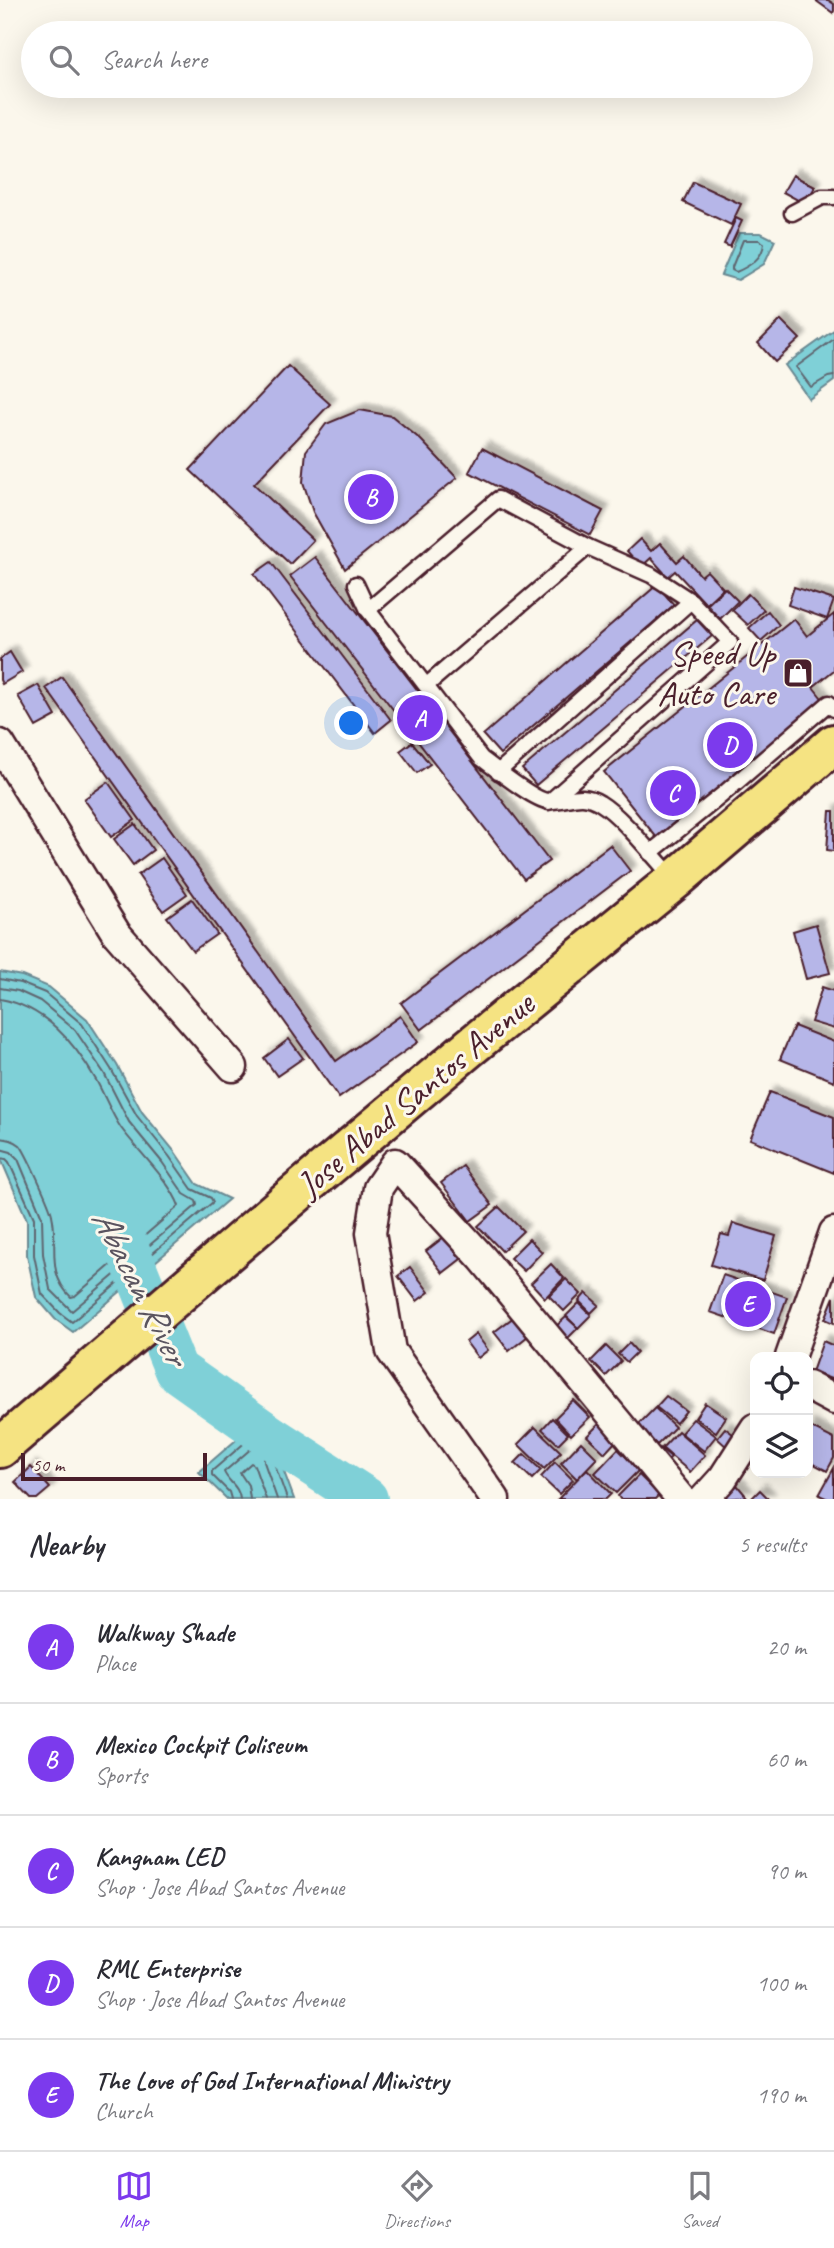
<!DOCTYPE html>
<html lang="en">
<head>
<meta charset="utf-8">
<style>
	:root { --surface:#fff; --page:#f2f2f3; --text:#2b2b33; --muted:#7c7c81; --line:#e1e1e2; --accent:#7c3aed }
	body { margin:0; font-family:Caveat,sans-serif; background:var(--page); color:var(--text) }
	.controls { position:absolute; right:21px; bottom:21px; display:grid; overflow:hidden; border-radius:14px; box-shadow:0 7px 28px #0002 }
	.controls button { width:63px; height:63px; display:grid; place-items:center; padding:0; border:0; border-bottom:2px solid var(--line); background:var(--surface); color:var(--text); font:35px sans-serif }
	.scale { position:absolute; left:21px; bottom:18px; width:186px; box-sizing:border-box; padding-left:7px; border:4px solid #4a1f2b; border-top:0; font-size:19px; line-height:24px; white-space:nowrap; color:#4a1f2b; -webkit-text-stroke:5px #fbf7ec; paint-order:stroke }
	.you { position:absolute; left:352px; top:724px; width:24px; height:24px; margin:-18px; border:5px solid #fff; border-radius:50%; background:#1a73e8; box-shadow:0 0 0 10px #1a73e833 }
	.badge { display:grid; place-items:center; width:46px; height:46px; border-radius:50%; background:var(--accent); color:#fff; font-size:23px; font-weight:700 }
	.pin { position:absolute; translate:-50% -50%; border:4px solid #fff; box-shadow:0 2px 7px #0006 }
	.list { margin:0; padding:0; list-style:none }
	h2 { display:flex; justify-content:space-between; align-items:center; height:91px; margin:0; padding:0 28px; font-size:30px }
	h2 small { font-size:23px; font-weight:400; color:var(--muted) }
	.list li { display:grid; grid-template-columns:46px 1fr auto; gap:21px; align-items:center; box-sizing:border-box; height:112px; padding:0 28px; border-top:2px solid var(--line) }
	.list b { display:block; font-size:26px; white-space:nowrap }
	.list p { margin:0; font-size:23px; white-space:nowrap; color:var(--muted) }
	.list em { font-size:23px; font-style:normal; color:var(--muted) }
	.icon { flex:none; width:38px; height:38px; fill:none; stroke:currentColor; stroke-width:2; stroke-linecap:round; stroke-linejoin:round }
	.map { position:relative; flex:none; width:834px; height:1499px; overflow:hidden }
	.search { position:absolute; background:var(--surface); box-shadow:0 7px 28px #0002; left:21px; right:21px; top:21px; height:77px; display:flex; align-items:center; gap:18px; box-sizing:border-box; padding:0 24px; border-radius:38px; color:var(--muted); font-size:26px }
	.sheet { height:651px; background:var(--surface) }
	nav { display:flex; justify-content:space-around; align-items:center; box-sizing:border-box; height:98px; border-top:2px solid var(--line); background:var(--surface); font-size:19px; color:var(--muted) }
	nav a { display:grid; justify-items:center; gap:4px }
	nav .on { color:var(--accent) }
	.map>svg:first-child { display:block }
	.water { fill:#7fd0d7; stroke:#6a8992; stroke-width:2 }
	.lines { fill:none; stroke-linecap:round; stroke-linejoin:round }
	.shore { stroke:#5f6670; stroke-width:2 }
	.river { stroke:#7fd0d7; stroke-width:44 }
	.building { fill:#b6b6e8; stroke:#4a1f2b; stroke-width:2; filter:url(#shadow) }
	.service-casing { stroke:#4a1f2b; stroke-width:19 }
	.minor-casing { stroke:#4a1f2b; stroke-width:33 }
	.trunk-casing { stroke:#4a1f2b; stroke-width:44 }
	.service { stroke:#fbf7ec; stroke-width:14 }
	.minor { stroke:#fbf7ec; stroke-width:28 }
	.trunk { stroke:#f5e382; stroke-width:38 }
	.labels { text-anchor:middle; stroke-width:6; stroke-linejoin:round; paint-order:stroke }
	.poi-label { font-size:35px; fill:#4a1f2b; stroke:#fbf7ec; text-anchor:end }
	.street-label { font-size:35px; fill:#4a1f2b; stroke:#fbf7ec }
	.water-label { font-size:37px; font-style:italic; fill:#5a545f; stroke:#fbf7ec }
</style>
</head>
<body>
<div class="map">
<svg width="834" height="1499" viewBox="0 0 834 1499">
	<defs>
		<filter id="shadow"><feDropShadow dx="6" dy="-6" stdDeviation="2" flood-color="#0004"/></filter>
	</defs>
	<rect width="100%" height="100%" fill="#fbf7ec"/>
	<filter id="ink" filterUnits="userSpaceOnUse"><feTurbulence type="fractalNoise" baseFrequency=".0143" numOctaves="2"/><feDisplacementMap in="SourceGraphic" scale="14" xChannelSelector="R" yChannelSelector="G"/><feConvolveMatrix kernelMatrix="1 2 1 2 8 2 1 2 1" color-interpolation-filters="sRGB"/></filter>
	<g filter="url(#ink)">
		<g class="water">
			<polygon points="739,233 761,233 775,240 764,264 738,280 721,275"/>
			<polygon points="834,330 834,381 809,399 785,365"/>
			<polygon points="0,972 22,976 49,987 87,1019 117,1065 142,1112 175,1152 197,1184 229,1199 73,1332 55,1319 36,1297 27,1255 27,1220 0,1157"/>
			<polygon points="265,1415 279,1434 279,1458 294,1499 227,1499 199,1472"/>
		</g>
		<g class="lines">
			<g class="shore">
				<path d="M743,240H759L764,243C763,258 750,266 736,272L732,270V267Z"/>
				<polyline points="834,339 796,367 811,387 828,377 834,376"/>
				<polyline points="0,979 20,983 45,993 82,1024 111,1069 137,1116 169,1156 192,1189 211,1198 213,1202 72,1322 60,1313 42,1294 34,1255 34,1218 9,1162 6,1159 0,1158"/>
				<polyline points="0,988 18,991 40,1001 75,1030 104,1073 129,1122 162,1162 184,1194 196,1201 197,1205 72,1311 50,1289 43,1254 42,1217 18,1159 11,1152 0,1149"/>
				<path d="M0,999C45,1007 74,1042 96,1080C105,1096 111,1113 121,1128C138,1151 170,1181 179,1206L75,1296L71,1297C45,1272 59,1244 52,1215C51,1207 25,1150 20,1145C14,1140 8,1139 0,1138"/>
				<polyline points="231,1499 229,1492 212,1475 212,1471 263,1427 272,1437 273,1460 287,1499"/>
				<path d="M240,1499C239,1486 228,1482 224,1472L260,1441L264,1443V1462L277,1499"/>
				<polyline points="250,1499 248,1485 240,1473 251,1463 254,1465 266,1499"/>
			</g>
			<polyline class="river" points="114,1223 121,1233 176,1370 269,1436 366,1499"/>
		</g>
		<g class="building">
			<polygon points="815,0 828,0 834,4 834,11 833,13"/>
			<polygon points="793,175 815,187 805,204 783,192"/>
			<polygon points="693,182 741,204 731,225 683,202"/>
			<polygon points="736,218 742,221 730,247 724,244"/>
			<polygon points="781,320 800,339 775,362 758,343"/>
			<polygon points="288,366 330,404 254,484 313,540 290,564 190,470"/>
			<polygon points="360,410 392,416 421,440 457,478 345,569 313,512 303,482 306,451 326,424"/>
			<polygon points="482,448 603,511 590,535 469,472"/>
			<polygon points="640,539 651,551 660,543 677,562 684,556 701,576 707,571 723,588 706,604 675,571 668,577 651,558 641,567 627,551"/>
			<polygon points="315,557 549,861 524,879 290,576"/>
			<polygon points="271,562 391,720 375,733 254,574"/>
			<polygon points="657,585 674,605 500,754 483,735"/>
			<polygon points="794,587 834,600 827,619 788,605"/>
			<polygon points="725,588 738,601 720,619 707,605"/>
			<polygon points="748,594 764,610 748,625 732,610"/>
			<polygon points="768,611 779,625 761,641 749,628"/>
			<polygon points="834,614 834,670 813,687 825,702 657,838 604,772 794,619 807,636"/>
			<polygon points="697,620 712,636 536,785 522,769"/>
			<polygon points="10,652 22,672 2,684 0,680 0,659"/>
			<polygon points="62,677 336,1061 400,1016 418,1042 339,1098 46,688"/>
			<polygon points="38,685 56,716 36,727 18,696"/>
			<polygon points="412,742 430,764 417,773 400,751"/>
			<polygon points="108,782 135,820 111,837 84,799"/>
			<polygon points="830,811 834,811 834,851 827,850"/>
			<polygon points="135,824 153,850 133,865 114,839"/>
			<polygon points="610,845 630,871 421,1030 401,1003"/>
			<polygon points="162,858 187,894 163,911 138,875"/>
			<polygon points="192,899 217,934 193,951 167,917"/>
			<polygon points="816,924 830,973 806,979 793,931"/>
			<polygon points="822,987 834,991 834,1029 811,1022"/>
			<polygon points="794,1026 834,1042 834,1081 780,1059"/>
			<polygon points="289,1039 303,1058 277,1076 264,1058"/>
			<polygon points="770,1092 834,1117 834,1173 750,1139"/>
			<polygon points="463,1166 492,1205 470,1221 441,1183"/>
			<polygon points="499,1207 523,1231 502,1251 478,1226"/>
			<polygon points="733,1223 776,1236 763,1280 711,1265 721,1234 729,1236"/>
			<polygon points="444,1237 461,1259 443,1273 426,1251"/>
			<polygon points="529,1239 542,1252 524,1271 510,1258"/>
			<polygon points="551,1264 564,1278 545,1298 531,1283"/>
			<polygon points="410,1267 429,1292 417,1301 398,1276"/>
			<polygon points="723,1275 787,1297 774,1334 710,1312"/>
			<polygon points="566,1279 581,1294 564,1311 549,1296"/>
			<polygon points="586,1293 599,1305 591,1313 579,1301"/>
			<polygon points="834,1297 834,1323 825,1319"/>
			<polygon points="579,1303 591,1315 578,1328 566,1316"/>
			<polygon points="514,1317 528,1336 509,1351 494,1332"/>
			<polygon points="566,1317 578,1328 565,1341 553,1329"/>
			<polygon points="476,1334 488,1350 478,1358 466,1342"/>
			<polygon points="823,1341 834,1346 834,1380 812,1372"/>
			<polygon points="629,1343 637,1352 627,1362 618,1354"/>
			<polygon points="606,1346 621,1361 606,1376 591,1361"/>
			<polygon points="666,1396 686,1411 676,1423 656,1407"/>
			<polygon points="573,1400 590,1417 571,1435 555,1418"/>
			<polygon points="705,1403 726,1417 716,1432 695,1418"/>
			<polygon points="655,1408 675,1427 657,1445 637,1426"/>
			<polygon points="552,1418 568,1434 558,1444 542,1429"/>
			<polygon points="693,1419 716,1436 704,1451 681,1433"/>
			<polygon points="600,1423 617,1440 605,1453 587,1436"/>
			<polygon points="808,1426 834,1439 834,1458 827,1471 808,1461"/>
			<polygon points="535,1427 561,1452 544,1469 518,1444"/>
			<polygon points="725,1428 738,1438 729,1449 717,1438"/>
			<polygon points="678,1431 705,1455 690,1472 662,1448"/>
			<polygon points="581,1442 597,1458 577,1479 561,1463"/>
			<polygon points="660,1448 671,1457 662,1466 652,1458"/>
			<polygon points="618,1449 639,1470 616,1493 595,1473"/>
			<polygon points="524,1454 541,1470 532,1479 515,1463"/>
			<polygon points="555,1462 573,1480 559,1494 541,1477"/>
			<polygon points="31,1467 50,1488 37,1499 31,1499 15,1482"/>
			<polygon points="834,1468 834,1499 828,1499 819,1495"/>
			<polygon points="587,1469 611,1494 606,1499 558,1499"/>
			<polygon points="639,1475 659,1495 655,1499 620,1499 618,1496"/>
			<polygon points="737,1485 747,1497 724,1499 722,1497"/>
			<polygon points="760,1490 769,1499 751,1499"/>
		</g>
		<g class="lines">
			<g class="service-casing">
				<g id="service">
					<polyline points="792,213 822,197 834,197"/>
					<path d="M356,584L368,610L481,758C493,767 535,801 548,801C568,802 580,790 600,803C623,817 655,859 675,880"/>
					<polyline points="368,610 498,499 588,547 651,575 691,601 730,642 549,802"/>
					<polyline points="427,685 588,547"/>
					<polyline points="498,772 691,601"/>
					<polyline points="650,853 722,795 829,703 834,709"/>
				</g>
			</g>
			<g class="minor-casing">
				<g id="minor">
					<polyline points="0,744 116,933 233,1067"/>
					<polyline points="790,1357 834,1232"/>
					<polyline points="808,1386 834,1400"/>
					<polyline points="495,1499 391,1351 371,1233 378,1188 395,1163 482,1258 681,1499"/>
					<polyline points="704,1499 723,1478 755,1428"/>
				</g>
			</g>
			<g class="trunk-casing">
				<polyline id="trunk" points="0,1448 286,1202 469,1048 675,880 834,744"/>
			</g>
			<use href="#service" class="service"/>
			<use href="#minor" class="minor"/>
			<use href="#trunk" class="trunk"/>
		</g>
	</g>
	<defs>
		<g id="shop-square" transform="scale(1.575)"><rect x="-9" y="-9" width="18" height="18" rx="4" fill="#4a1f2b" stroke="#fbf7ec"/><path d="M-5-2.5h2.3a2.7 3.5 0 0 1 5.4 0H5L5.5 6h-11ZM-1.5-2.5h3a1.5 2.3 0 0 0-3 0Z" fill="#fff"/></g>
	</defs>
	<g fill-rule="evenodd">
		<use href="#shop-square" x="798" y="673"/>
	</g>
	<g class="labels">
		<g class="poi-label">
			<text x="775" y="665">Speed Up<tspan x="775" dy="40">Auto Care</tspan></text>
		</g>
		<g class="street-label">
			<text transform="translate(415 1094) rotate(-40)" y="12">Jose Abad Santos Avenue</text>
		</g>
		<g class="water-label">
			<text transform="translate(141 1286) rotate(63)" y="13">Abacan River</text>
		</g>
	</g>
</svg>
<div class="controls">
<button><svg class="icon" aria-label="locate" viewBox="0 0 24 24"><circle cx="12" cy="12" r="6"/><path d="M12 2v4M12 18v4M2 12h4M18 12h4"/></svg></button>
<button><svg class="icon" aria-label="layers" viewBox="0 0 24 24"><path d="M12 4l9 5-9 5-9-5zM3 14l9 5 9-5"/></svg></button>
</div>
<div class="scale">50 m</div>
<div class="you"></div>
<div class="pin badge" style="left:420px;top:718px">A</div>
<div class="pin badge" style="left:371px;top:497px">B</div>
<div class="pin badge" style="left:673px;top:793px">C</div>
<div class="pin badge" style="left:730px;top:745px">D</div>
<div class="pin badge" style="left:748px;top:1304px">E</div>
<div class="search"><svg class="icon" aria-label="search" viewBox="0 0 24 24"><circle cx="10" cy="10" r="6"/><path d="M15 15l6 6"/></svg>Search here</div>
</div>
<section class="sheet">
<h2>Nearby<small>5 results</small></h2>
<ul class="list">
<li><span class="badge">A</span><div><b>Walkway Shade</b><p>Place</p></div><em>20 m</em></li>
<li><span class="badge">B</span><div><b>Mexico Cockpit Coliseum</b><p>Sports</p></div><em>60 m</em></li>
<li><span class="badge">C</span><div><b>Kangnam LED</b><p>Shop · Jose Abad Santos Avenue</p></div><em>90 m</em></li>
<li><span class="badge">D</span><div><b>RML Enterprise</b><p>Shop · Jose Abad Santos Avenue</p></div><em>100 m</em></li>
<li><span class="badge">E</span><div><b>The Love of God International Ministry</b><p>Church</p></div><em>190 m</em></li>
</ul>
</section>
<nav>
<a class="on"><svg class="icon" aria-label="map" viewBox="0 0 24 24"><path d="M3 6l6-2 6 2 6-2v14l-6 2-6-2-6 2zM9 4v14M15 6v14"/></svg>Map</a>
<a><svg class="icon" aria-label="directions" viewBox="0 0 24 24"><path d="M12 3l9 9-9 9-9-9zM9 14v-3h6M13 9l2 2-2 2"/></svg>Directions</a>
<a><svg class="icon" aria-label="saved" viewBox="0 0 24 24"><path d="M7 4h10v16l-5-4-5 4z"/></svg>Saved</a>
</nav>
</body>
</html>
